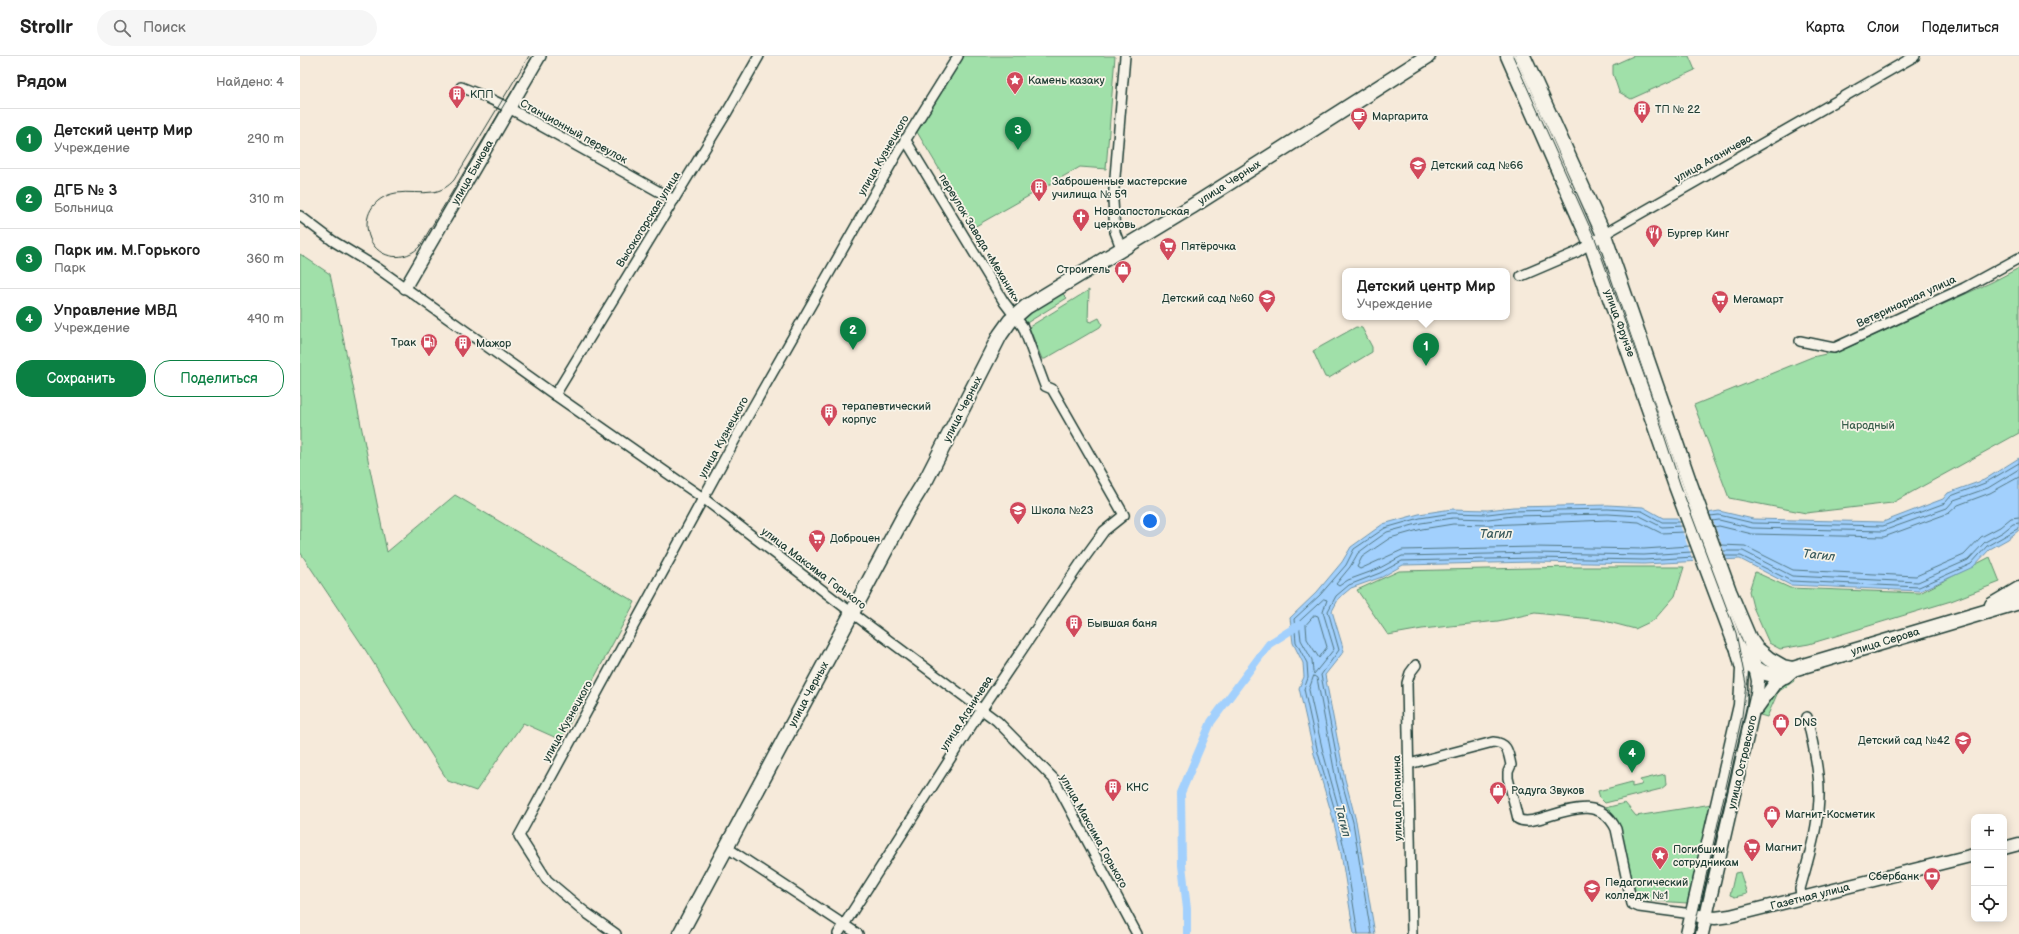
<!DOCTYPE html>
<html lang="ru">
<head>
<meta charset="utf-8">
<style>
	:root { --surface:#fff; --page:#f6f6f6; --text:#222; --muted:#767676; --line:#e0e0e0; --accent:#0b8043 }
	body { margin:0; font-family:"Balsamiq Sans",sans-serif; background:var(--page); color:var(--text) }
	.controls { position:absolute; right:12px; bottom:12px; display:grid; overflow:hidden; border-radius:8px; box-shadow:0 2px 10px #0003 }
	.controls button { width:36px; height:36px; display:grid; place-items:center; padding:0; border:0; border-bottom:1px solid var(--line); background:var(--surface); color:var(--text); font:20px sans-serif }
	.you { position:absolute; left:850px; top:465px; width:14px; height:14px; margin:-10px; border:3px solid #fff; border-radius:50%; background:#1a73e8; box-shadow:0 0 0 6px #1a73e833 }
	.badge { display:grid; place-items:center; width:26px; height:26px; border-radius:50%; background:var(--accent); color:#fff; font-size:13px; font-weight:700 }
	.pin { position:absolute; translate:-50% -33px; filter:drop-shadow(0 1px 2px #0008) }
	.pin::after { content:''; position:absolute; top:21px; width:14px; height:12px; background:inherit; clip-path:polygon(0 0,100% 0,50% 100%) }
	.popup { position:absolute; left:1042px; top:212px; width:168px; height:52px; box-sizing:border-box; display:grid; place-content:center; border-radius:8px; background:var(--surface); filter:drop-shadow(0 1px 3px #0005); font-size:13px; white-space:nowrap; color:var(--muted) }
	.popup b { font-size:15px; color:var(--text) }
	.popup::after { content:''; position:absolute; left:50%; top:100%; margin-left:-8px; border:8px solid transparent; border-top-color:var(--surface) }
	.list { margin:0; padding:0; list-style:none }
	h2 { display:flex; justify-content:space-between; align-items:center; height:52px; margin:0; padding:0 16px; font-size:17px }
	h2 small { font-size:13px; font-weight:400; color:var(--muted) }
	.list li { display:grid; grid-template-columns:26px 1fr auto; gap:12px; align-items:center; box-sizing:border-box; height:60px; padding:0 16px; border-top:1px solid var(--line) }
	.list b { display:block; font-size:15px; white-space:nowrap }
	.list p { margin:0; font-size:13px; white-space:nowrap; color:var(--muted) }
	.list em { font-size:13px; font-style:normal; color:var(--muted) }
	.actions { display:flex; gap:8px; padding:12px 16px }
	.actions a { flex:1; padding:9px 0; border:1px solid var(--accent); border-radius:16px; text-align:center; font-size:14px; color:var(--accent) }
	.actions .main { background:var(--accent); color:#fff }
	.icon { flex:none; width:22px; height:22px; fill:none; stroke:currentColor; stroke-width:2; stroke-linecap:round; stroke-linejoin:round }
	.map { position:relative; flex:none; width:1719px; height:878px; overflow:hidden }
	header { display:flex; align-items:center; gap:24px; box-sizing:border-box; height:56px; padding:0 20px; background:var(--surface); border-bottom:1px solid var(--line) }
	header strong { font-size:19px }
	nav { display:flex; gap:22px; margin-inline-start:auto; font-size:14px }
	.search { width:280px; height:36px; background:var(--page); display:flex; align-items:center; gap:10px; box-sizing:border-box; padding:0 14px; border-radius:22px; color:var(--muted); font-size:15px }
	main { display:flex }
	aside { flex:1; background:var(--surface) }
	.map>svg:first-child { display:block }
	.green { fill:#a0e0a9; stroke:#608e6e }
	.water { fill:#a2d0fd; stroke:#6e95ad }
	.pier { fill:#f6eada }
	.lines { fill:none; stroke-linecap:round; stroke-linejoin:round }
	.shore { stroke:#537884; stroke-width:1 }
	.canal { stroke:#a2d0fd; stroke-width:8 }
	.minor-casing { stroke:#1f3d34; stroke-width:12 }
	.tertiary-casing { stroke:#1f3d34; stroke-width:14 }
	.secondary-casing { stroke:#1f3d34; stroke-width:15 }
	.primary-casing { stroke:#1f3d34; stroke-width:17 }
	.minor { stroke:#f7f3e8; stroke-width:9 }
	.tertiary { stroke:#f7f3e8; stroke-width:11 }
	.secondary { stroke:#f7f3e8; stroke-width:12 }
	.primary { stroke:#f7f3e8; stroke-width:14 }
	.tram { stroke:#1f3d34; stroke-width:1 }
	.labels { text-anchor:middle; stroke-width:3.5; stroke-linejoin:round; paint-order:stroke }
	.poi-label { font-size:11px; fill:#1f3d34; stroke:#f7f3e8; text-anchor:start }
	.street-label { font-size:11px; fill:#1f3d34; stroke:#f7f3e8 }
	.park-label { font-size:11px; fill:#395e4b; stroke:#f7f3e8 }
	.water-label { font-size:12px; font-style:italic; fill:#395a5c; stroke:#f7f3e8 }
</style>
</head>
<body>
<header>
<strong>Strollr</strong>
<div class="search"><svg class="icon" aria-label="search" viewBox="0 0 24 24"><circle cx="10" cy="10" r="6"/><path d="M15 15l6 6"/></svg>Поиск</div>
<nav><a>Карта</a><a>Слои</a><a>Поделиться</a></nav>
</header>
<main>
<aside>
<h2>Рядом<small>Найдено: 4</small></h2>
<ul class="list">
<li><span class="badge">1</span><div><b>Детский центр Мир</b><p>Учреждение</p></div><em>290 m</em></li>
<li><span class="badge">2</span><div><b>ДГБ № 3</b><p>Больница</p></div><em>310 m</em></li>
<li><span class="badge">3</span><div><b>Парк им. М.Горького</b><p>Парк</p></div><em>360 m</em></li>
<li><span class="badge">4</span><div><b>Управление МВД</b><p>Учреждение</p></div><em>490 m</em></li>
</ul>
<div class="actions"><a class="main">Сохранить</a><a>Поделиться</a></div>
</aside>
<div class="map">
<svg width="1719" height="878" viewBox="0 0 1719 878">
	<rect width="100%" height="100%" fill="#f6eada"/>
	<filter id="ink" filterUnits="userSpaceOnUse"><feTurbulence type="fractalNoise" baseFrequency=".025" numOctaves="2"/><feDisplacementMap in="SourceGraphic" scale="8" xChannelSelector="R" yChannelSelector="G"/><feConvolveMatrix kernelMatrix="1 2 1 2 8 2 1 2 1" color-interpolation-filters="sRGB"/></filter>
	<g filter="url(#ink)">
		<g class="green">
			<polygon points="664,0 815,0 806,113 780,111 674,171 617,76"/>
			<polygon points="1333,0 1389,0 1395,14 1331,43 1319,36 1313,18 1313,9"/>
			<polygon points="0,198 30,218 87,496 155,439 335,546 261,684 223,667 176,735 148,725 61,587 0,496"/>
			<polygon points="1719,212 1719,377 1592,447 1506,457 1429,442 1394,349 1512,301 1540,295 1692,226"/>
			<polygon points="789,234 788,265 791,266 799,262 802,268 800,271 745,303 742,303 729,271"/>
			<polygon points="762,237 767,242 725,268 724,264 728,258"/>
			<polygon points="1056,271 1062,272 1072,291 1072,296 1029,322 1025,321 1013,295"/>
			<polygon points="1690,501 1700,526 1651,545 1582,566 1509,588 1480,593 1469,587 1453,551 1449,535 1455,516 1490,532 1620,537"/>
			<polygon points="1274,511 1384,511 1375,540 1354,564 1335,573 1301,564 1235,557 1198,565 1122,573 1088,579 1057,534 1099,515"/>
			<path d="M1493,623L1494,625L1478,636L1467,661L1460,659C1465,642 1478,630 1493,623Z"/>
			<polygon points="1365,718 1366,729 1361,733 1305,747 1300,742 1298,735 1332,726 1332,731 1341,729 1342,727 1340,724"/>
			<polygon points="1325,747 1336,760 1412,748 1389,845 1387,847 1342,844 1336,838 1316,762 1306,756 1305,752"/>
			<polygon points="1440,816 1447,838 1435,841 1430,839 1435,817"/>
		</g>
		<polygon class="water" points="1719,402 1719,474 1708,483 1690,493 1673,511 1620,535 1490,529 1440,503 1344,508 1234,506 1103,509 1082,521 1051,532 1039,542 1032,555 1044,595 1025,619 1045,723 1056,765 1075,878 1054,878 1041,797 1032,759 1014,698 999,632 1004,621 1003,607 993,587 990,562 1017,536 1042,506 1051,491 1083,468 1119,458 1152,453 1188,454 1213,451 1308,449 1343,451 1363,462 1380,462 1419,455 1453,463 1583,466 1643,443 1648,437 1684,424"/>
		<polygon class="pier" points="1409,454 1428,506 1394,507 1377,460"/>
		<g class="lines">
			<g class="shore">
				<polyline points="1410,460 1419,459 1453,467 1583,470 1645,447 1651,440 1685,427 1719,407"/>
				<polyline points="1412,465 1419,464 1452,472 1583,475 1647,452 1654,444 1688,432 1719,413"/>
				<polyline points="1383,470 1362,471 1340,460 1308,458 1213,460 1188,463 1153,462 1121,467 1087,476 1070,488 1058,497 1050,511 1036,528 1039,530 1048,524 1078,513 1102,500 1234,497 1344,499 1392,496"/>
				<polyline points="1414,471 1419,470 1452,478 1584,481 1649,457 1658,449 1690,437 1719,421"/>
				<polyline points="1385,476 1361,477 1339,466 1308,464 1188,469 1153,468 1122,473 1090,482 1062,501 1057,511 1060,513 1102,494 1234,491 1344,493 1390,490"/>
				<polyline points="1421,489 1445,490 1493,514 1616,520 1664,499 1681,481 1700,471 1711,462 1719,461"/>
				<polyline points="1423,495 1443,495 1492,520 1618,526 1668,504 1685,486 1703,476 1713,468 1719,467"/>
				<polyline points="1425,500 1441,500 1491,525 1619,531 1671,508 1687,490 1719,472"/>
				<polygon points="1024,543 1027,544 1023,556 1034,593 1014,618 1013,616 1012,604 1001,584 999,566"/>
				<polygon points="1015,559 1018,560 1027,591 1019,602 1007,583 1006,569"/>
				<polygon points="1014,620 1017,622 1036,724 1049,774 1047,776 1045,775 1023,696 1009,634"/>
				<polyline points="1058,878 1045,796 1036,758 1018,697 1004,633 1008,622 1007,607 996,586 994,563 1020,539 1046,509 1054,493 1085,472 1120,462 1152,457 1188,458 1213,455 1308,453 1342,455 1362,466 1381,466"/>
				<polyline points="1071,878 1053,766 1041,723 1021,619 1039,594 1028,555 1036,540 1049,529 1080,517 1102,505 1234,502 1344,504 1394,501"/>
			</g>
			<polyline class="canal" points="887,878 887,853 882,809 881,737 911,666 969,588 999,569"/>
			<g class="minor-casing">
				<g id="minor">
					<polyline points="161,31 186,41 209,52 374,144"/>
					<polyline points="0,160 33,185 76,211 248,334 403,442 552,557 697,665 754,723 837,878"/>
					<polyline points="821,192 815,176 813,145 825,0"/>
					<polyline points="1221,220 1277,196 1313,173 1615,0"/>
					<polyline points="1500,285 1534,292 1664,232 1719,202"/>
					<polyline points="255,339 426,58 459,0"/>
					<path d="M1109,708L1193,686C1208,687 1208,696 1211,709L1208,716V722L1218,763C1238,775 1294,726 1316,773L1332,848L1339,851L1392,858"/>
					<polyline points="426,791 558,878"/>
					<path d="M1502,843L1500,833C1510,797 1523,757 1518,719C1516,699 1511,680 1507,661"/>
					<polyline points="316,878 285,856 247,824 219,780 449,358 598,96 658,0"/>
					<polyline points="538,878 682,653 780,508 804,475 824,459 752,333 745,330 723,271 704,246 605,83"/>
					<polyline points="1112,878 1107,627 1110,617 1116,609"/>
				</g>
			</g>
			<g class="tertiary-casing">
				<polyline id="tertiary" points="105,232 240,0"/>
			</g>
			<g class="secondary-casing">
				<g id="secondary">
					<polyline points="1457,652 1475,627 1485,620"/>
					<polyline points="1704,792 1719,788"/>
					<polyline points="1399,860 1415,862 1430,860 1674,799"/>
					<polyline points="1387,878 1440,649 1442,613 1437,594"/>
					<polyline points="1402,878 1457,637 1458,625 1449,583"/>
				</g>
			</g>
			<g class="primary-casing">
				<g id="primary">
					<polyline points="1208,0 1291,188 1376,430 1435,587 1443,602 1451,609 1462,616 1473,619 1485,620 1493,613 1503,610 1719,546"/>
					<polyline points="1223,0 1304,179 1389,425 1429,535 1449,582 1456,592 1469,603 1483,611 1493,613"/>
					<polyline points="1692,549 1719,533"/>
					<polyline points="380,878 606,456 627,422 700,279 710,265 726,251 891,151 1128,0"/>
				</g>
			</g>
			<use href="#minor" class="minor"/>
			<use href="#tertiary" class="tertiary"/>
			<use href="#secondary" class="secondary"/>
			<use href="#primary" class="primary"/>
			<g class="tram">
				<path d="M229,0L154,124C149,130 141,135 133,136C121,138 108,135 96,137C73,141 61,161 70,183C79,204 106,206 120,190L233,0"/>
				<polyline points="1213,0 1296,185 1350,336 1380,428 1436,577 1446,628 1442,660 1393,878"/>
			</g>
		</g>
	</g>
	<defs>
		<g id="sight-pin" transform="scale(0.9)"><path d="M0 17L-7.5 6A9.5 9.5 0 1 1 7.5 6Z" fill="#d1495b" stroke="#f7f3e8"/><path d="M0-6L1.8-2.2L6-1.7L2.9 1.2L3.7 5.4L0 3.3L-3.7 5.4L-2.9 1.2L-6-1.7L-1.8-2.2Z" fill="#fff"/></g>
		<g id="building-pin" transform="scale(0.9)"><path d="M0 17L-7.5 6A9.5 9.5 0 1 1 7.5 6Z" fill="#d1495b" stroke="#f7f3e8"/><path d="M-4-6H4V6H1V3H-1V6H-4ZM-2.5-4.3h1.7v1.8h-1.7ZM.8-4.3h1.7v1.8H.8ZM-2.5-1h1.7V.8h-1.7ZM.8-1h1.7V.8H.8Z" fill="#fff"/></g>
		<g id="cafe-pin" transform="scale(0.9)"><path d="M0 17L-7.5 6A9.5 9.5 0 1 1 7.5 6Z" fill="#d1495b" stroke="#f7f3e8"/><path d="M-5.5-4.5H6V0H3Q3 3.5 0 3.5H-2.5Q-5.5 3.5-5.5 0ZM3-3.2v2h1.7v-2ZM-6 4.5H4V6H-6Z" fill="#fff"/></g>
		<g id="school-pin" transform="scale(0.9)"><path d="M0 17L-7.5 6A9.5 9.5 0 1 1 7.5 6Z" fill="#d1495b" stroke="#f7f3e8"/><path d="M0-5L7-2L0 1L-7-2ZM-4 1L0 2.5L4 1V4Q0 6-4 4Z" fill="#fff"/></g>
		<g id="church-pin" transform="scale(0.9)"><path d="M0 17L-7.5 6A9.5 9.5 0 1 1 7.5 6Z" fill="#d1495b" stroke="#f7f3e8"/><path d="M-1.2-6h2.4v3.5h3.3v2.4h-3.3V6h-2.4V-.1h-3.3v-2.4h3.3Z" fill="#fff"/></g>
		<g id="restaurant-pin" transform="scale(0.9)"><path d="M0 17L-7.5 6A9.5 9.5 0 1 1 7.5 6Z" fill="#d1495b" stroke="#f7f3e8"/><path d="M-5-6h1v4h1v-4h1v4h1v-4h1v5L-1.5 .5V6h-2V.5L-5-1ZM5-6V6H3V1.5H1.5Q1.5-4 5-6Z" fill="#fff"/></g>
		<g id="supermarket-pin" transform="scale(0.9)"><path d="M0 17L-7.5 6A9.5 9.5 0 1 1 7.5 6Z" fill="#d1495b" stroke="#f7f3e8"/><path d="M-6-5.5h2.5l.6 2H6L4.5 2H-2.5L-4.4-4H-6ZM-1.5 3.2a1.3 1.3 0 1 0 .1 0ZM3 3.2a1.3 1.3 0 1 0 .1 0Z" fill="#fff"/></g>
		<g id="shop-pin" transform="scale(0.9)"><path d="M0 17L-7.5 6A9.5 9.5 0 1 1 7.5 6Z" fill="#d1495b" stroke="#f7f3e8"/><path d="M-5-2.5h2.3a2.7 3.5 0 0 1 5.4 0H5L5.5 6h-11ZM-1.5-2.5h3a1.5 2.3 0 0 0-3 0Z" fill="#fff"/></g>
		<g id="fuel-pin" transform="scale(0.9)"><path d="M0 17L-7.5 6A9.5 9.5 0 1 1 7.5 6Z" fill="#d1495b" stroke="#f7f3e8"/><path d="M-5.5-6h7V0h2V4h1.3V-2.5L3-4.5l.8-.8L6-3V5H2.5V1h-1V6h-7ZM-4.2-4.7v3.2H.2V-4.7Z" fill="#fff"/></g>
		<g id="bank-pin" transform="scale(0.9)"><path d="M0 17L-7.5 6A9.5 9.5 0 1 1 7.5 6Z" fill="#d1495b" stroke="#f7f3e8"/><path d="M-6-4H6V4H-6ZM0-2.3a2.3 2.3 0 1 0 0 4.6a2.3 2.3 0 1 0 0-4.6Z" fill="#fff"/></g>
		<g id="university-pin" transform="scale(0.9)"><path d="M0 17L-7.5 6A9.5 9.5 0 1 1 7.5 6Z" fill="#d1495b" stroke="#f7f3e8"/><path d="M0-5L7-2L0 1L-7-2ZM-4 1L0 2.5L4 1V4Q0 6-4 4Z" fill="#fff"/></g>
	</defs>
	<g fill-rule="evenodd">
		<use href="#sight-pin" x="715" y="24"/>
		<use href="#building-pin" x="157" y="38"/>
		<use href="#building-pin" x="1342" y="53"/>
		<use href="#cafe-pin" x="1059" y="60"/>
		<use href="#school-pin" x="1118" y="109"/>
		<use href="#building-pin" x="739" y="131"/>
		<use href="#church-pin" x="781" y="161"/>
		<use href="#restaurant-pin" x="1354" y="177"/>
		<use href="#supermarket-pin" x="868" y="190"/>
		<use href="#shop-pin" x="823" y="213"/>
		<use href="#school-pin" x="967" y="242"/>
		<use href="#supermarket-pin" x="1420" y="243"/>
		<use href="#fuel-pin" x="129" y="286"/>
		<use href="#building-pin" x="163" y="287"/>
		<use href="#building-pin" x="529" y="356"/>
		<use href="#school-pin" x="718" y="454"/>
		<use href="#supermarket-pin" x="517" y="482"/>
		<use href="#building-pin" x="774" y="567"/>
		<use href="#shop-pin" x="1481" y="666"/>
		<use href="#school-pin" x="1663" y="684"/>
		<use href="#building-pin" x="813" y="731"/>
		<use href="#shop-pin" x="1198" y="734"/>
		<use href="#shop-pin" x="1472" y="758"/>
		<use href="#supermarket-pin" x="1452" y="791"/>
		<use href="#sight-pin" x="1360" y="799"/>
		<use href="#bank-pin" x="1632" y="820"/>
		<use href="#university-pin" x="1292" y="832"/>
	</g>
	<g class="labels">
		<g class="poi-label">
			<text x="728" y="28">Камень казаку</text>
			<text x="170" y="42">КПП</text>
			<text x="1355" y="57">ТП № 22</text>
			<text x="1072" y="64">Маргарита</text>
			<text x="1131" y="113">Детский сад №66</text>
			<text x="752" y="129">Заброшенные мастерские<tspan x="752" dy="13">училища № 59</tspan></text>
			<text x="794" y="159">Новоапостольская<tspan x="794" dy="13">церковь</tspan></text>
			<text x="1367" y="181">Бургер Кинг</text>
			<text x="881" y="194">Пятёрочка</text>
			<text x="810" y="217" text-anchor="end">Строитель</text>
			<text x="954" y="246" text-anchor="end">Детский сад №60</text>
			<text x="1433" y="247">Мегамарт</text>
			<text x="116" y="290" text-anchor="end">Трак</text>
			<text x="176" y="291">Мажор</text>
			<text x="542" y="354">терапевтический<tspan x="542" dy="13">корпус</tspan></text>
			<text x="731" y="458">Школа №23</text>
			<text x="530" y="486">Доброцен</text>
			<text x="787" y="571">Бывшая баня</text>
			<text x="1494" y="670">DNS</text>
			<text x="1650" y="688" text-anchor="end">Детский сад №42</text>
			<text x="826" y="735">КНС</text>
			<text x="1211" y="738">Радуга Звуков</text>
			<text x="1485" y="762">Магнит-Косметик</text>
			<text x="1465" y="795">Магнит</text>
			<text x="1373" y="797">Погибшим<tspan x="1373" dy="13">сотрудникам</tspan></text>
			<text x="1619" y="824" text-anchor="end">Сбербанк</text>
			<text x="1305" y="830">Педагогический<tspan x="1305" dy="13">колледж №1</tspan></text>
		</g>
		<g class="street-label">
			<text transform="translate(274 75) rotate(29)" y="4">Станционный переулок</text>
			<text transform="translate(583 99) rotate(-60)" y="4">улица Кузнецкого</text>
			<text transform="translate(1413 102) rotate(-29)" y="4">улица Аганичева</text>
			<text transform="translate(172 116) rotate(-60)" y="4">улица Быкова</text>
			<text transform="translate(929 126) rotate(-33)" y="4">улица Черных</text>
			<text transform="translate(348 163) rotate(-58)" y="4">Высокогорская улица</text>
			<text transform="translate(680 182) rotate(59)" y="4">переулок Завода «Механик»</text>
			<text transform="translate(1606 245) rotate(-25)" y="4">Ветеринарная улица</text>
			<text transform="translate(1320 267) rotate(70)" y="4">улица Фрунзе</text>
			<text transform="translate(662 353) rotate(-63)" y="4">улица Черных</text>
			<text transform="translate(423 381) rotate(-61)" y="4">улица Кузнецкого</text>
			<text transform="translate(514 512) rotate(37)" y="4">улица Максима Горького</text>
			<text transform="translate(1585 585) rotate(-17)" y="4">улица Серова</text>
			<text transform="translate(508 638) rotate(-62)" y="4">улица Черных</text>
			<text transform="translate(666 657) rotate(-57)" y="4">улица Аганичева</text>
			<text transform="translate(267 665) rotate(-61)" y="4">улица Кузнецкого</text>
			<text transform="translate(1442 706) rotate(-77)" y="4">улица Островского</text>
			<text transform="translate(1097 742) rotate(-91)" y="4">улица Папанина</text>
			<text transform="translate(794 775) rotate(61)" y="4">улица Максима Горького</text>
			<text transform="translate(1510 840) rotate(-14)" y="4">Газетная улица</text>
		</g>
		<g class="park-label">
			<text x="1568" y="373">Народный</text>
		</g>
		<g class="water-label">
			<text x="1196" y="482">Тагил</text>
			<text transform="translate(1519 499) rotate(6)" y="4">Тагил</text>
			<text transform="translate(1043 765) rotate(76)" y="4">Тагил</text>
		</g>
	</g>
</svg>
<div class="controls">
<button>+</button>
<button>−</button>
<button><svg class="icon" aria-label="locate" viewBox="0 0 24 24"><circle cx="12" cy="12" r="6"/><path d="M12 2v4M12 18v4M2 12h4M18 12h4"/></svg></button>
</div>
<div class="you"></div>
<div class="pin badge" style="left:1126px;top:310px">1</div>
<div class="popup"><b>Детский центр Мир</b>Учреждение</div>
<div class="pin badge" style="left:553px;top:294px">2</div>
<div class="pin badge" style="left:718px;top:94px">3</div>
<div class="pin badge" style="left:1332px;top:717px">4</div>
</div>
</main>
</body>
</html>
